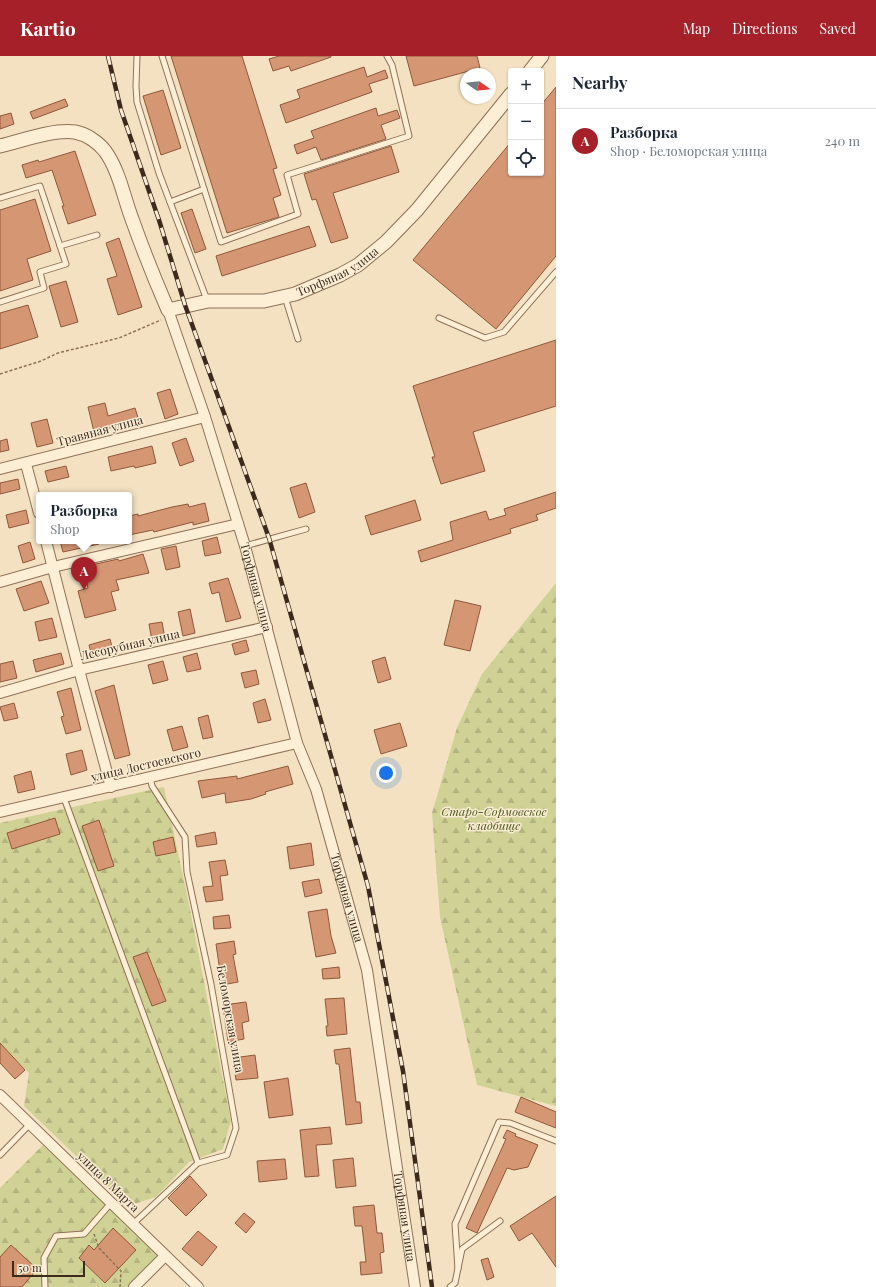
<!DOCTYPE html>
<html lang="en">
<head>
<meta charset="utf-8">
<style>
	:root { --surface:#fff; --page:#f6f6f7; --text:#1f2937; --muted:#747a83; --line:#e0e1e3; --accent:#a52029 }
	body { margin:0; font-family:"Playfair Display",serif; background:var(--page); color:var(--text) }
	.controls { position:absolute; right:12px; top:12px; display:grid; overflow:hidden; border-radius:4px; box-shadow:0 1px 3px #0004 }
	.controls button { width:36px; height:36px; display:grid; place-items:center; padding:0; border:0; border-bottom:1px solid var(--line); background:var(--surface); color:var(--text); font:20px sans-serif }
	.compass { position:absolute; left:460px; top:12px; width:36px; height:36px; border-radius:50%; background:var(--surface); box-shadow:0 1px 3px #0004; rotate:105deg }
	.scale { position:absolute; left:12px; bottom:10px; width:73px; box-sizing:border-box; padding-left:4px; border:2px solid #3d2a1d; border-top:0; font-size:11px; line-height:14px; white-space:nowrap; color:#3d2a1d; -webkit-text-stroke:3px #f9ecd3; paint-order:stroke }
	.you { position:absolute; left:386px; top:717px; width:14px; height:14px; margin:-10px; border:3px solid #fff; border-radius:50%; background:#1a73e8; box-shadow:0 0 0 6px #1a73e833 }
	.badge { display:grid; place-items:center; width:26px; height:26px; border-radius:50%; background:var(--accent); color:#fff; font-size:13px; font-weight:700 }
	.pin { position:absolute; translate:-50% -33px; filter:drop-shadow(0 1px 2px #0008) }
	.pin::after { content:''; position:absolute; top:21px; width:14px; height:12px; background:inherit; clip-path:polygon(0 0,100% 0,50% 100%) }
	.popup { position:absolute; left:36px; top:436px; width:96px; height:52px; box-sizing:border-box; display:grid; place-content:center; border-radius:4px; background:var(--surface); filter:drop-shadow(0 1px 3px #0005); font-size:13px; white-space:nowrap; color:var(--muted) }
	.popup b { font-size:15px; color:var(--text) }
	.popup::after { content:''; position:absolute; left:50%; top:100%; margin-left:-8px; border:8px solid transparent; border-top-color:var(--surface) }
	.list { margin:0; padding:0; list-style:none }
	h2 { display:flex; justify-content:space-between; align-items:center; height:52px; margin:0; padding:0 16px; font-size:17px }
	h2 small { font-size:13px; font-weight:400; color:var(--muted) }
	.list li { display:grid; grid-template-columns:26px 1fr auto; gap:12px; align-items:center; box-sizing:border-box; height:64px; padding:0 16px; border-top:1px solid var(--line) }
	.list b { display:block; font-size:15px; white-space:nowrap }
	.list p { margin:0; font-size:13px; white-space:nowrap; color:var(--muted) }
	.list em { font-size:13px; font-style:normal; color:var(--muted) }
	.icon { flex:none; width:22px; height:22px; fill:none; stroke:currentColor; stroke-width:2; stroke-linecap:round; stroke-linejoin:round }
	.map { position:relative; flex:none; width:556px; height:1231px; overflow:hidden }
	header { display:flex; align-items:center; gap:24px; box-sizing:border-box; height:56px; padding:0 20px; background:var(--accent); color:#fff }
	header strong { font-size:19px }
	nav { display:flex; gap:22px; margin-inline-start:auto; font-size:14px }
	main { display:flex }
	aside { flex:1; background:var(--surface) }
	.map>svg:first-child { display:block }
	.forest { fill:url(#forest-firs) }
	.building { fill:#d59674; stroke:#91573a }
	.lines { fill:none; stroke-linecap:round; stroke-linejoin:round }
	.service-casing { stroke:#8f7157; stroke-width:7 }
	.minor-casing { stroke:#8f7157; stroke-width:12 }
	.tertiary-casing { stroke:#8f7157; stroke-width:15 }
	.path { stroke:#8f7157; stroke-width:1.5; stroke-dasharray:3 2; stroke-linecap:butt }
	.service { stroke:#fcefd6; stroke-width:5 }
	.minor { stroke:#fcefd6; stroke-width:10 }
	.tertiary { stroke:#fcefd6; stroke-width:13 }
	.rail-casing { stroke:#3d2a1d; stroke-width:4.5 }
	.rail { stroke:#f9ecd3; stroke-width:3; stroke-dasharray:9; stroke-linecap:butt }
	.labels { text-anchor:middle; stroke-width:3; stroke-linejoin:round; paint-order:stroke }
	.street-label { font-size:12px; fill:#3d2a1d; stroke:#f9ecd3 }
	.park-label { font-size:12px; font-style:italic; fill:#515c21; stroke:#f9ecd3 }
</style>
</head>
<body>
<header>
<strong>Kartio</strong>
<nav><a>Map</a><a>Directions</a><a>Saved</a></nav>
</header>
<main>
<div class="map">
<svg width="556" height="1231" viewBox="0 0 556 1231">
	<defs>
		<pattern id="forest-firs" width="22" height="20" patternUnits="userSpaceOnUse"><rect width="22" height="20" fill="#cfd294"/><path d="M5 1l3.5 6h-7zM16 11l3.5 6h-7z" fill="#b3b47f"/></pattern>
	</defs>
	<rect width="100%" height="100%" fill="#f3e1c2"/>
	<g class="forest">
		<polygon points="556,527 556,1050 477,1029 440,861 432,757 457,672 482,618"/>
		<polygon points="164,731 189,848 231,1065 223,1093 189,1106 156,1141 128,1150 24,1050 29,1017 0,988 0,767"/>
		<polygon points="44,1088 160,1200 130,1231 0,1231 0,1132"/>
	</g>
	<g class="building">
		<polygon points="171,0 242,0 277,112 273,113 281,139 273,142 279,161 227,177"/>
		<polygon points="279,0 331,0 331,1 291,15 289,10 273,15 269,3"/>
		<polygon points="406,0 477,0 480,12 414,30"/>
		<polygon points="364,11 367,21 385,14 388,22 369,28 372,36 286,67 280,49 300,42 297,34"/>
		<polygon points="556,31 556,200 496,273 413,204 511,86 511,117 541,117 541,49"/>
		<polygon points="163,34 181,92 161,99 143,40"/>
		<polygon points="65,43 68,50 33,63 30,56"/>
		<polygon points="376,52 378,60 397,54 400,62 381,69 386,83 321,104 316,91 297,98 294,89 314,82 311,75"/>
		<polygon points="11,57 14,68 0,73 0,60"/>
		<polygon points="391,90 399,116 333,137 348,182 331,187 316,143 312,144 304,118"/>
		<polygon points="75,95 96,159 68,168 62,150 64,150 52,114 26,122 22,109 38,104 39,106"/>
		<polygon points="35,143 51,195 27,203 33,224 0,235 0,154"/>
		<polygon points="192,153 206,193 195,197 181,157"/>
		<polygon points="309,170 316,190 222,220 216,200"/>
		<polygon points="119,182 142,251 118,259 107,223 117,220 106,187"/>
		<polygon points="66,225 78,266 61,271 49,230"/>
		<polygon points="28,249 38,281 0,293 0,257"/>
		<polygon points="556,284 556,350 473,376 485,415 441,428 432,401 435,401 413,330"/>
		<polygon points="170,333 178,358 165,363 157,337"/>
		<polygon points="105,347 108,360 135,352 140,368 126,372 124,368 94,376 88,351"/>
		<polygon points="47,363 53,387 37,391 31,367"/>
		<polygon points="186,382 194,405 180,410 172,387"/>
		<polygon points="7,383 9,394 0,396 0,385"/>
		<polygon points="152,390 156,407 135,412 134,410 111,415 108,401"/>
		<polygon points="66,410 69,421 48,426 45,415"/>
		<polygon points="18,423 20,433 0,438 0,427"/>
		<polygon points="306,427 315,456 299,462 290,432"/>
		<polygon points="556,436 556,452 536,459 538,464 510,473 511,477 421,506 418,495 453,484 450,466 486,455 489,464 506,459 504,453"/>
		<polygon points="415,444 421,464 371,479 365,460"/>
		<polygon points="205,447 209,465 193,469 193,466 154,476 153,474 129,479 129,460 138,458 138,460 172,451 188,448 189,451"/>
		<polygon points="26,454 29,467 9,472 6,459"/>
		<polygon points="217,481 221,497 205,500 202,485"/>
		<polygon points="60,485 98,485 99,488 63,496"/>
		<polygon points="30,486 35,503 23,507 18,490"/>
		<polygon points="176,490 180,511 166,514 161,493"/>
		<polygon points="143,498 149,517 116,524 119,534 111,536 116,554 85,562 78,535 88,532 83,511 118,503 119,505"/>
		<polygon points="228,522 241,562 226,566 219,536 212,538 209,527"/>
		<polygon points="41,525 49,547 24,555 16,533"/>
		<polygon points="455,544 481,550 470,595 444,589"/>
		<polygon points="190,553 195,577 183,580 178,556"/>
		<polygon points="52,562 57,581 39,585 35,566"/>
		<polygon points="162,566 165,583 152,585 149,568"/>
		<polygon points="110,583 113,595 92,601 89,589"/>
		<polygon points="246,584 249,595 235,599 232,588"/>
		<polygon points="61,597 64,608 36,616 33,604"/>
		<polygon points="197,597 201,613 187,616 183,601"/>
		<polygon points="385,601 391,623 378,627 372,605"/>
		<polygon points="13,605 17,622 0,626 0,608"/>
		<polygon points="163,605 168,624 153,628 148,609"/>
		<polygon points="256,614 259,628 245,632 241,617"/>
		<polygon points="114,629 130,699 115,703 95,635"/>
		<polygon points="71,632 81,674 66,678 61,661 64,660 57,636"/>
		<polygon points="265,643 271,664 258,667 253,647"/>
		<polygon points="14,647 18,662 4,665 0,651"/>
		<polygon points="208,659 213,681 203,683 198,662"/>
		<polygon points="400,667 407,690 381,698 374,674"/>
		<polygon points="182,670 188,691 173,695 167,674"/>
		<polygon points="82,694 87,714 71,719 66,698"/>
		<polygon points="288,710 293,728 265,736 266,738 251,743 226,747 225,737 202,742 198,725 237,720 237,723"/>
		<polygon points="31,715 35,733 18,737 14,720"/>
		<polygon points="55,762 60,778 12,793 7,777"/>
		<polygon points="99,764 114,810 98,815 82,770"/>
		<polygon points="215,776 217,788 197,791 195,780"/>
		<polygon points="173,781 176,796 156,800 153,786"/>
		<polygon points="311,787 314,809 290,813 287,791"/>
		<polygon points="225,804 228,819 220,820 223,844 206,846 203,831 213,830 209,806"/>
		<polygon points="319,823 322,837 305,841 302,826"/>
		<polygon points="327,853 331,880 336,897 316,901 308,856"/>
		<polygon points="229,859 231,872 214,873 213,861"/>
		<polygon points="234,885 236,898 233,899 238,926 222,929 216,888"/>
		<polygon points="147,896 166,945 152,950 133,901"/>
		<polygon points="339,911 340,922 323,923 322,913"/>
		<polygon points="344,942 347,978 327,980 326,970 328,970 325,943"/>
		<polygon points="246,946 249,965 242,967 244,983 228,986 223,949"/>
		<polygon points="0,987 25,1014 15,1023 0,1007"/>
		<polygon points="350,992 356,1046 360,1046 362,1067 346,1069 339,1008 336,1008 334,994"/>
		<polygon points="255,999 258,1022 236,1024 233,1002"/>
		<polygon points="288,1022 293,1059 269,1062 264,1026"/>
		<polygon points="521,1041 556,1056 556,1072 515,1056"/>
		<polygon points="330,1071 332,1088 316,1089 319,1120 305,1121 300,1074"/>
		<polygon points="507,1074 516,1078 515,1080 538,1089 528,1111 514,1114 507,1112 477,1177 466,1172 506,1083 503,1082"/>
		<polygon points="353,1102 356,1130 336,1132 333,1104"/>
		<polygon points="285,1103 287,1123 259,1126 257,1105"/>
		<polygon points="190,1120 207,1139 186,1160 168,1142"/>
		<polygon points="556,1140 556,1211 532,1177 519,1185 510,1170"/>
		<polygon points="374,1149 377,1177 382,1177 384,1196 380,1197 382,1217 361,1219 360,1206 366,1206 362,1170 355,1170 353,1151"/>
		<polygon points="244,1157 255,1166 246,1177 235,1167"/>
		<polygon points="113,1172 136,1194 105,1227 79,1202 89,1189 94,1194"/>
		<polygon points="198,1175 217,1191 202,1210 182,1193"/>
		<polygon points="11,1189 37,1213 22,1231 0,1231 0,1201"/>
		<polygon points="488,1202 494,1221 487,1224 481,1204"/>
	</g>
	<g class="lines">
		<g class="service-casing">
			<g id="service">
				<polyline points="137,0 136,30 137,46 159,117 207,244"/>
				<polyline points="162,0 204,133"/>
				<polyline points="0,142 40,130 60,190 97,179"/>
				<polyline points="170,146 204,133 221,186 298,158 287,119 409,80 392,9 387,0"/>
				<polyline points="285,241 298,283"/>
				<polyline points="0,246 44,232 40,216 66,208 60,190"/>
				<polyline points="439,262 485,282 504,276 556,216"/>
				<polyline points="245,490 306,473"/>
				<polyline points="64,742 198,1107"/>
				<polyline points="0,1099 30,1068"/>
				<polyline points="133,1168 198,1107 227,1099 236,1072 211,928 187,816 185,781 152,730 150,721"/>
				<polyline points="458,1213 455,1168 499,1066 510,1067 556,1085"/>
				<polyline points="45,1231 44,1202 56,1180 84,1178 111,1147"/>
				<polyline points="450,1231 455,1227 462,1193 500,1165"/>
			</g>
		</g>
		<g class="minor-casing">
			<g id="minor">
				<path id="s1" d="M168,254L205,361L245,490L297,687L316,733L367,914L415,1231"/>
				<polyline points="26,408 39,457"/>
				<polyline points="0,413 205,361"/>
				<polyline points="46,485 79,614 111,731"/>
				<polyline points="0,526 53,511 238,468"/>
				<polyline points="0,637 79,614 267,571"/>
				<polyline points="0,756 297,687"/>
				<polyline points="0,1039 198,1231"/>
				<polyline points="134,1231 165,1200"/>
			</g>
		</g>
		<g class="tertiary-casing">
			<g id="tertiary">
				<polyline points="530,15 542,0"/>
				<path id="s2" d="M0,90C21,85 53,73 75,76C86,78 98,86 105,95C119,114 124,142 132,163C143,194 155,224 168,254L208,245H264L295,238L340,219L358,209L386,186L417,154L511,38"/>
			</g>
		</g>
		<g class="path">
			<polyline points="0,318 41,305 58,297 119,282 161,264"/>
			<polyline points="94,1178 99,1192 121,1215 120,1231"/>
		</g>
		<use href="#service" class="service"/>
		<use href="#minor" class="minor"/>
		<use href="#tertiary" class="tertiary"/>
		<g class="rail-casing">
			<polyline id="rail" points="108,0 121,54 159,164 185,249 269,482 368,830 403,1015 432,1231"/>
		</g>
		<use href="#rail" class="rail"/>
	</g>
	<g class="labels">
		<g class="street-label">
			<text dy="4" stroke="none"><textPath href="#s2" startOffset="461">Торфяная улица</textPath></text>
			<text transform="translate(100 375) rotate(-15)" y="4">Травяная улица</text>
			<text dy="4" stroke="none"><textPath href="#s1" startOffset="291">Торфяная улица</textPath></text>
			<text transform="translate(130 589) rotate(-13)" y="4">Лесорубная улица</text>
			<text transform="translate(146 709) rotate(-13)" y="4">улица Достоевского</text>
			<text dy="4" stroke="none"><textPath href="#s1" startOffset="615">Торфяная улица</textPath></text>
			<text transform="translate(230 963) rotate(80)" y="4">Беломорская улица</text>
			<text transform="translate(108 1126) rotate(44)" y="4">улица 8 Марта</text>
			<text dy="4" stroke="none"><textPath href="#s1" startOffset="939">Торфяная улица</textPath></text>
		</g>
		<g class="park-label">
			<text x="494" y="760">Старо-Сормовское<tspan x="494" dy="14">кладбище</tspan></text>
		</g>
	</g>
</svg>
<div class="controls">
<button>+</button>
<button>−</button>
<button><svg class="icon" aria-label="locate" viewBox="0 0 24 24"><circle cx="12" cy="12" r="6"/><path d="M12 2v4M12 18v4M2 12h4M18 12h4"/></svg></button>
</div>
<svg class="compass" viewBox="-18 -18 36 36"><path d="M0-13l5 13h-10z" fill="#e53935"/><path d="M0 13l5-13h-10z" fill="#747a83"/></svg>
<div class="scale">50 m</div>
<div class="you"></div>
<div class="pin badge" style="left:84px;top:534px">A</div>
<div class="popup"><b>Разборка</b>Shop</div>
</div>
<aside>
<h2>Nearby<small></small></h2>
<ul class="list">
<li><span class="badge">A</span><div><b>Разборка</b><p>Shop · Беломорская улица</p></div><em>240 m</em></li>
</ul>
</aside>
</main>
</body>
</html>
